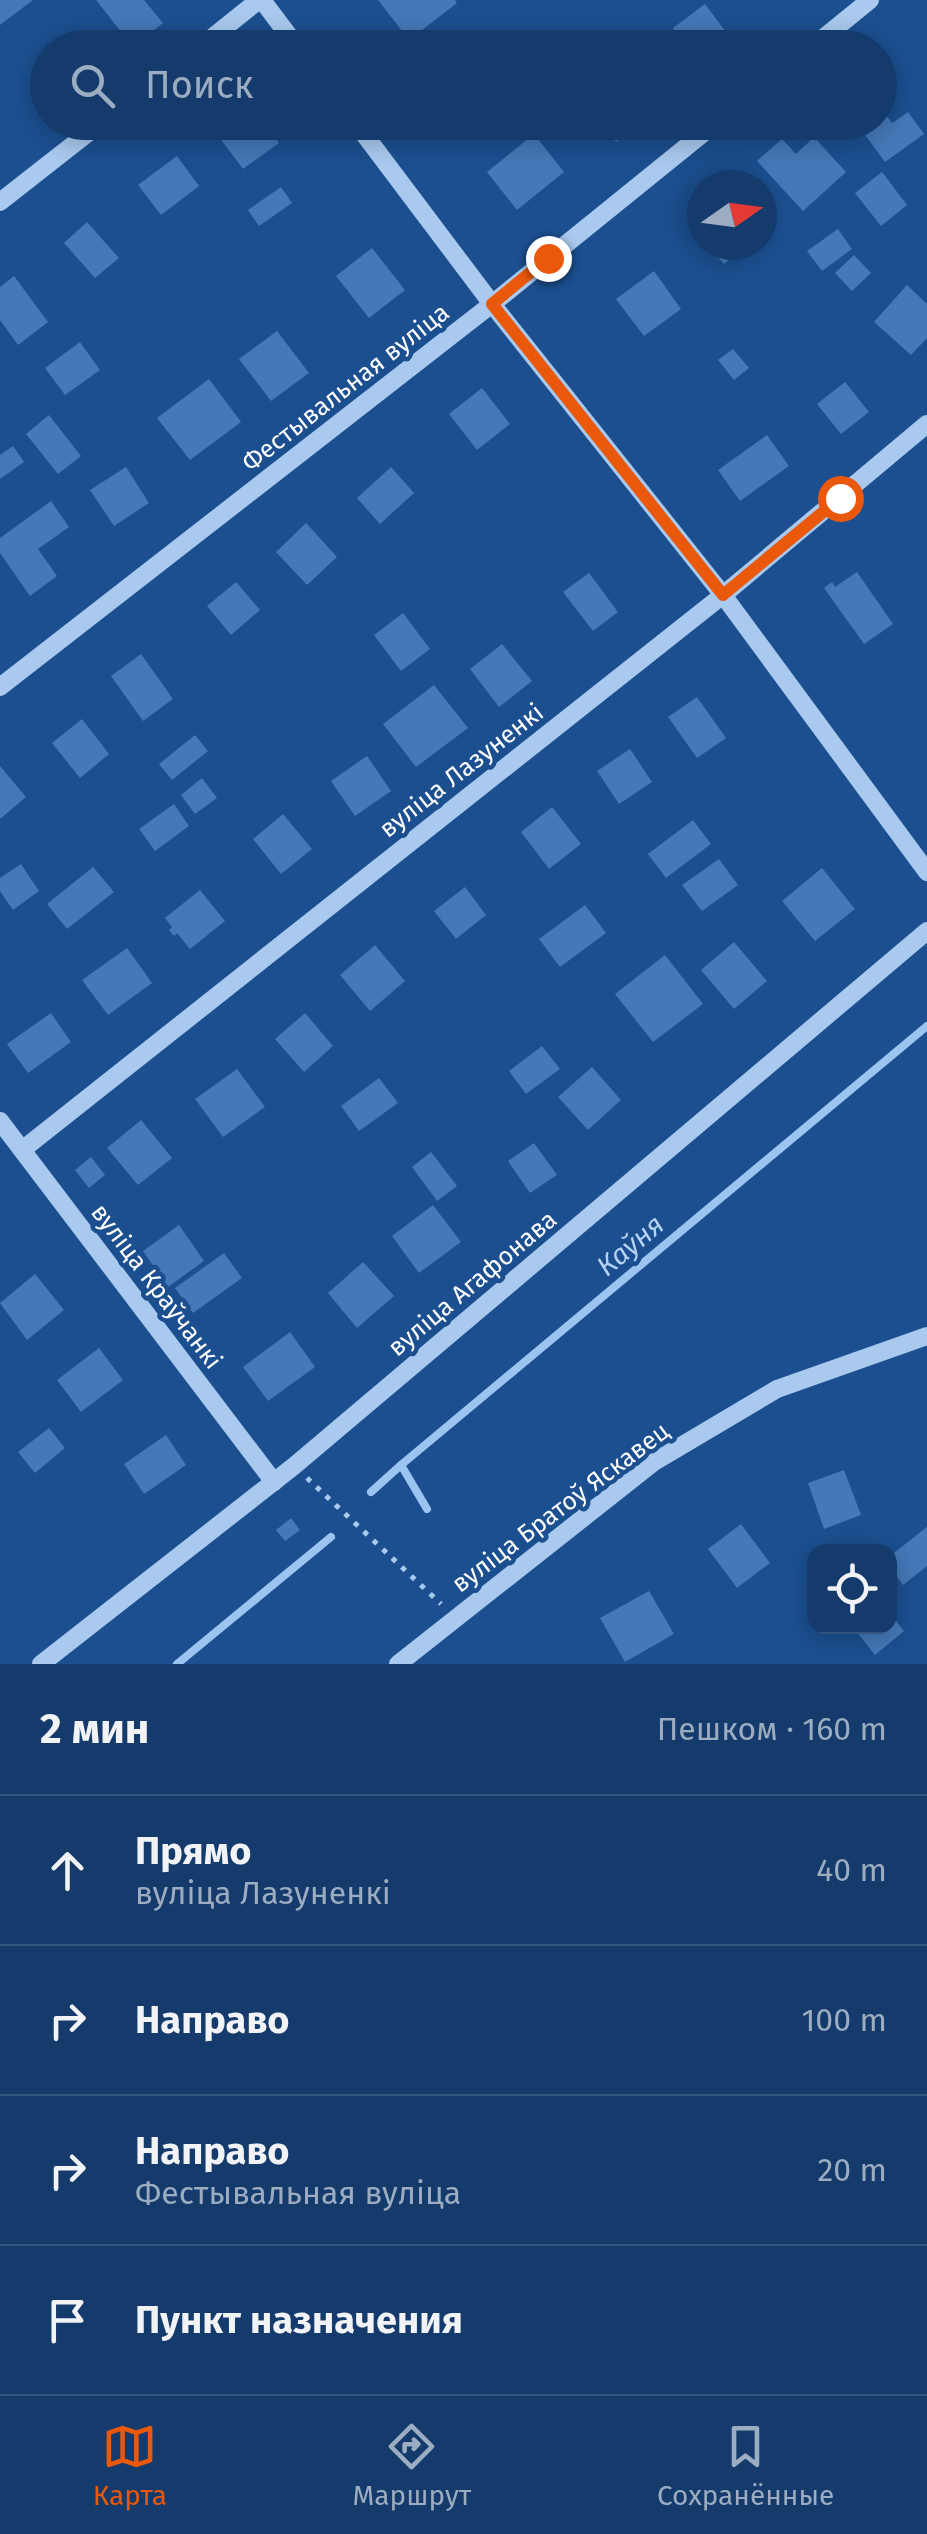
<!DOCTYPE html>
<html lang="ru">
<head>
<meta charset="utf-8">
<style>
	:root { --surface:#143b6b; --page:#214673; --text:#f1f3f6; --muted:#9dadc1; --line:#33557e; --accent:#ea580c }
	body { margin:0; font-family:"Fira Sans",sans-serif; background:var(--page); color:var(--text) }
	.controls { position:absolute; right:30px; bottom:30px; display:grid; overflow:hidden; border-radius:20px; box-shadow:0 5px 25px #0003 }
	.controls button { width:90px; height:90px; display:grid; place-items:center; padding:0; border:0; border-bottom:2px solid var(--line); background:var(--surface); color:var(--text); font:50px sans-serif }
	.compass { position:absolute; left:687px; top:170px; width:90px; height:90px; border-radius:50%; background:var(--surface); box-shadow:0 5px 25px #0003; rotate:76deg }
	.stop { position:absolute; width:30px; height:30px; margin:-22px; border:8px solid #ea580c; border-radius:50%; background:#fff }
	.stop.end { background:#ea580c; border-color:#fff; box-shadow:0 2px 10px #0008 }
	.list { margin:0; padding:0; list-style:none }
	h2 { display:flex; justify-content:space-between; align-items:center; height:130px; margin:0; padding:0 40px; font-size:42px }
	h2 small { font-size:32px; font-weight:400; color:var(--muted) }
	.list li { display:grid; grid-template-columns:65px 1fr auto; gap:30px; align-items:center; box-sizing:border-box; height:150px; padding:0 40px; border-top:2px solid var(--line) }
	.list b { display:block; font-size:38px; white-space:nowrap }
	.list p { margin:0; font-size:32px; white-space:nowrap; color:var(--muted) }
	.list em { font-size:32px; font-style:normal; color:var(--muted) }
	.icon { flex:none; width:55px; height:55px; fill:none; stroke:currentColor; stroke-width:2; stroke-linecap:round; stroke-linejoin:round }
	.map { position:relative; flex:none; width:927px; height:1664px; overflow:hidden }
	.search { position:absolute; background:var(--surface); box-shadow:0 5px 25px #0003; left:30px; right:30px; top:30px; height:110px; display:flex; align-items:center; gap:25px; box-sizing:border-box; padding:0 35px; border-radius:55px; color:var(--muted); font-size:38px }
	.sheet { height:730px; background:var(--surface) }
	nav { display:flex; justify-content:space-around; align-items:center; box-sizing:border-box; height:140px; border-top:2px solid var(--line); background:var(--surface); font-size:28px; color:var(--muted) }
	nav a { display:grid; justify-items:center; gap:5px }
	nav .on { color:var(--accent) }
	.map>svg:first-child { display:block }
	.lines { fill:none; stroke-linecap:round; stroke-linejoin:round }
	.stream { stroke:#9cc4f0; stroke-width:8 }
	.building { fill:#4478b7 }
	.path { stroke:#a9c9ee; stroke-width:5; stroke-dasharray:5 8; stroke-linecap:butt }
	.minor { stroke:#a9c9ee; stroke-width:18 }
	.route { stroke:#ea580c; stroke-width:12 }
	.labels { text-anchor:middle; stroke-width:9; stroke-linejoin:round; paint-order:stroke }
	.street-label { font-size:25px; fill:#fff; stroke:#1b4f8f }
	.water-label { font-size:28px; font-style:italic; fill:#b5d3f5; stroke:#1b4f8f }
</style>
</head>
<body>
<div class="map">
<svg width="927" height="1664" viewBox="0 0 927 1664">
	<rect width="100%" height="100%" fill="#1b4f8f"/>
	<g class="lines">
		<g class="stream">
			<polyline points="371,1492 401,1465"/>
			<polyline points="427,1509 401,1465 927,1026"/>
			<polyline points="177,1664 331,1537"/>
		</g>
	</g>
	<g class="building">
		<polygon points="0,0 33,0 0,25"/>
		<polygon points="96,0 144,0 163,23 133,47"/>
		<polygon points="378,0 455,0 457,3 409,40"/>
		<polygon points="705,4 738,48 687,48 673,28"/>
		<polygon points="908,112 924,134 885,162 863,132 886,115 892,123"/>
		<polygon points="231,122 264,122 279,143 243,169 216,133"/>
		<polygon points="602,122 643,122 616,142"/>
		<polygon points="534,134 564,172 517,210 487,172"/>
		<polygon points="814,137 846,172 803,211 757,161 782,139 796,154"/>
		<polygon points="177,156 199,186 161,215 138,185"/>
		<polygon points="882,172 907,205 881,226 855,193"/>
		<polygon points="281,187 292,203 259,226 248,210"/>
		<polygon points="87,222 119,258 95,278 64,243"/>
		<polygon points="838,229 852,249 822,271 807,251"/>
		<polygon points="708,245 747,245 724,264"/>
		<polygon points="372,248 405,290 369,318 336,276"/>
		<polygon points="854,255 871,273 852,291 835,273"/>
		<polygon points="654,271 681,309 644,336 616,299"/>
		<polygon points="14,276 48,322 18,345 0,320 0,287"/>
		<polygon points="907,285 927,304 927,338 911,355 874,322"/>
		<polygon points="277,331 309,373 271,401 239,359"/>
		<polygon points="80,342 100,370 65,395 45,368"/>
		<polygon points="733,349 749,368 734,380 718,360"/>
		<polygon points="209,379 241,422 190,460 157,418"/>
		<polygon points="845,382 869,412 841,434 817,404"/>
		<polygon points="482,388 510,424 477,450 449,414"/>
		<polygon points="49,415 81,456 58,474 26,434"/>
		<polygon points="767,435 789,466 740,501 718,470"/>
		<polygon points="13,446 24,462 0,479 0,455"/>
		<polygon points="126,467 149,503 114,526 90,490"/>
		<polygon points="391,467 414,493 380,524 357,498"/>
		<polygon points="51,501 69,527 38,549 57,576 30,596 0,553 0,538"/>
		<polygon points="306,523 337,557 307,585 276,552"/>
		<polygon points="857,572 893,624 864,644 824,588 832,582 835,587"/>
		<polygon points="589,573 618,612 593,631 563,592"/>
		<polygon points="236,582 260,610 231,635 207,606"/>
		<polygon points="403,613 430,649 401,671 374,635"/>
		<polygon points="502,644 532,681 499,707 470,669"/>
		<polygon points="141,654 173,699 143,721 111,676"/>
		<polygon points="434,685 468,728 416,767 383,724"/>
		<polygon points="697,697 726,738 697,758 668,717"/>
		<polygon points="82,719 109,754 80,778 52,743"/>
		<polygon points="195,735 208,751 172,780 159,764"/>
		<polygon points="630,749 652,782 619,804 597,771"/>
		<polygon points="367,756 391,791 355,816 331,781"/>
		<polygon points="0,766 26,797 0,819"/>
		<polygon points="202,778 217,798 195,814 181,795"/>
		<polygon points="174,804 189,826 155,851 139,829"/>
		<polygon points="552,807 581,844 549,869 521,832"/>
		<polygon points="283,814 312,849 281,874 253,839"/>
		<polygon points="693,820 711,844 666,878 648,854"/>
		<polygon points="719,859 738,885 702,911 682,885"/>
		<polygon points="21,864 39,891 13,910 0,891 0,878"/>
		<polygon points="93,867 114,892 67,929 47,904"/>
		<polygon points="822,868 855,909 815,941 782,901"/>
		<polygon points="465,887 486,915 456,939 434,911"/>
		<polygon points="200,890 225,921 190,949 177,933 174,936 169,930 172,927 165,918"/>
		<polygon points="585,905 606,933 560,967 539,939"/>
		<polygon points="734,942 767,981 734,1009 701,970"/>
		<polygon points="375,945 405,981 370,1011 340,975"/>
		<polygon points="127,948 152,983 108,1015 82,980"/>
		<polygon points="665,955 703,1004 653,1042 615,994"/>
		<polygon points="51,1013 71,1042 28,1073 7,1044"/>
		<polygon points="305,1013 333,1046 304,1072 275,1039"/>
		<polygon points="542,1046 560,1069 526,1094 509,1071"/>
		<polygon points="592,1067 621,1100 588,1130 558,1097"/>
		<polygon points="237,1069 265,1107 223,1137 195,1099"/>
		<polygon points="379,1078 398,1103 359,1131 341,1106"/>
		<polygon points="141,1120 172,1158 138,1185 107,1148"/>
		<polygon points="534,1143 557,1175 530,1193 508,1161"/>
		<polygon points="431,1152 457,1186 437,1201 412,1167"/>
		<polygon points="91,1157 105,1175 89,1188 75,1170"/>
		<polygon points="433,1205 461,1242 419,1273 392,1236"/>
		<polygon points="179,1225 204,1261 168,1287 143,1251"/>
		<polygon points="224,1253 242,1278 193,1313 175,1288"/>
		<polygon points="363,1262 394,1296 357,1328 328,1293"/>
		<polygon points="35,1274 64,1310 27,1340 0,1303"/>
		<polygon points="290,1332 315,1367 268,1401 243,1367"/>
		<polygon points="99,1348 123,1380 81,1412 57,1380"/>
		<polygon points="49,1428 65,1448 35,1473 18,1452"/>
		<polygon points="166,1435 186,1465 144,1494 124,1464"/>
		<polygon points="844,1470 861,1515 824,1529 808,1483"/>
		<polygon points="291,1518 300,1530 285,1541 276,1530"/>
		<polygon points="741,1524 770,1563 737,1588 708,1549"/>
		<polygon points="927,1527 927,1566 903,1585 890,1567 890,1556"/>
		<polygon points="649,1591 674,1634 625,1662 600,1618"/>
		<polygon points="890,1613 904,1631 875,1655 852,1626 890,1626"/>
	</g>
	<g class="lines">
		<polyline class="path" points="307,1478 441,1604"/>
		<g class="minor">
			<polyline points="262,0 298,48"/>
			<polyline points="199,48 259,0"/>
			<polyline points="811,48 870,0"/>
			<polyline points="355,122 492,304 723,595 927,872"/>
			<polyline points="0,202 102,122"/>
			<polyline points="0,687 492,304 717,122"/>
			<polyline points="0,1121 274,1482"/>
			<polyline points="22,1150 723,595 927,424"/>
			<polyline points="41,1664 294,1466 927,931"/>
			<polyline points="398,1664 654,1462 777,1389 927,1336"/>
		</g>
	</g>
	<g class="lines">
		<polyline class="route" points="548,258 492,304 723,595 840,498"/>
	</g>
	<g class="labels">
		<g class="street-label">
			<text transform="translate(345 387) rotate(-38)" y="9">Фестывальная вуліца</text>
			<text transform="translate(461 770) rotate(-38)" y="9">вуліца Лазуненкі</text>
			<text transform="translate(472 1283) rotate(-40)" y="9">вуліца Агафонава</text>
			<text transform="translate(157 1286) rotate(53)" y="9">вуліца Краўчанкі</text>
			<text transform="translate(560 1507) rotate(-37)" y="9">вуліца Братоў Яскавец</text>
		</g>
		<g class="water-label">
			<text transform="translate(630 1245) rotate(-40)" y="10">Каўня</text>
		</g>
	</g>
</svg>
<div class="controls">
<button><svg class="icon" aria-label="locate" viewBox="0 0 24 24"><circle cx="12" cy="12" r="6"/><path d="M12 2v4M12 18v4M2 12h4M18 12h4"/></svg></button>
</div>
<svg class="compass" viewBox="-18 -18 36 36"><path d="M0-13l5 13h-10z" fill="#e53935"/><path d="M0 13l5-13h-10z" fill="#9dadc1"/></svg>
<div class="stop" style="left:840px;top:498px"></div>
<div class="stop end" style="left:548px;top:258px"></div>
<div class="search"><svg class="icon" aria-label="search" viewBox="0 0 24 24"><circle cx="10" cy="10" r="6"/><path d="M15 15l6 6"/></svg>Поиск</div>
</div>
<section class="sheet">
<h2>2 мин<small>Пешком · 160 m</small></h2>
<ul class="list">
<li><svg class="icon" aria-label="ahead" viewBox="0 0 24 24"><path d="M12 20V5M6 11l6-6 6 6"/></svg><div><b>Прямо</b><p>вуліца Лазуненкі</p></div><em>40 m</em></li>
<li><svg class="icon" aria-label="right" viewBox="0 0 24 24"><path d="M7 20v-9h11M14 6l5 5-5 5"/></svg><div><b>Направо</b></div><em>100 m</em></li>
<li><svg class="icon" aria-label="right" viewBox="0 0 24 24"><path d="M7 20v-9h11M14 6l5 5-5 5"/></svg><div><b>Направо</b><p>Фестывальная вуліца</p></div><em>20 m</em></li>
<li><svg class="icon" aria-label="arrive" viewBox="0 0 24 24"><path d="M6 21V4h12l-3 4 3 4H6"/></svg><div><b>Пункт назначения</b></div></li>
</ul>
</section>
<nav>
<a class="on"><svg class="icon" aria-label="map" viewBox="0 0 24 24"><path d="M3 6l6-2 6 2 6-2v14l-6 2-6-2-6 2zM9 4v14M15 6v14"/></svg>Карта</a>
<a><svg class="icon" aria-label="directions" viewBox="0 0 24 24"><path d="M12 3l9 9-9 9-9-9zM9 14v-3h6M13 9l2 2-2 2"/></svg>Маршрут</a>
<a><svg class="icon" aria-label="saved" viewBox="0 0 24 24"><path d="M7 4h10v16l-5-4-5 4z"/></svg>Сохранённые</a>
</nav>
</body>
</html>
